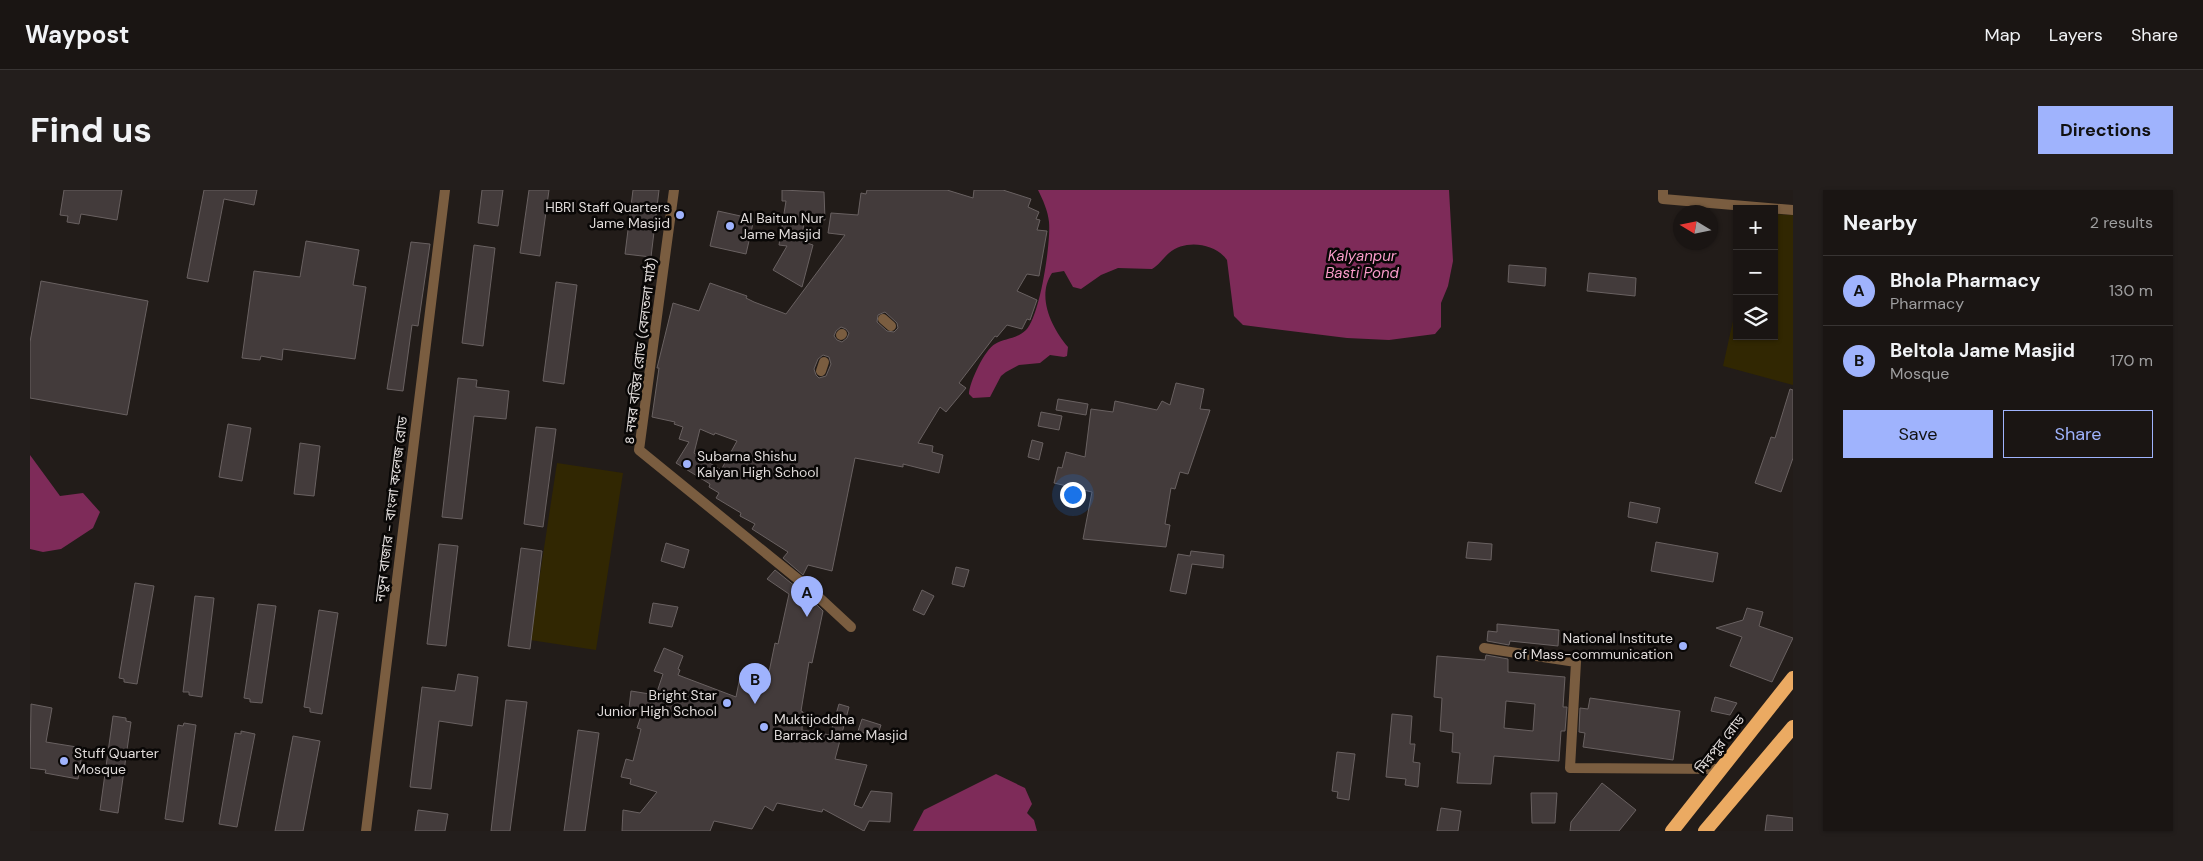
<!DOCTYPE html>
<html lang="en">
<head>
<meta charset="utf-8">
<style>
	:root { --surface:#1a1513; --page:#231e1c; --text:#f1f3f6; --muted:#9f9fa0; --line:#383433; --accent:#9fb3fd }
	body { margin:0; font-family:"DM Sans","Noto Sans Bengali",sans-serif; background:var(--page); color:var(--text) }
	.controls { position:absolute; right:15px; top:15px; display:grid; overflow:hidden; border-radius:0px; box-shadow:0 1px 4px #0004 }
	.controls button { width:45px; height:45px; display:grid; place-items:center; padding:0; border:0; border-bottom:1px solid var(--line); background:var(--surface); color:var(--text); font:25px sans-serif }
	.compass { position:absolute; left:1643px; top:15px; width:45px; height:45px; border-radius:50%; background:var(--surface); box-shadow:0 1px 4px #0004; rotate:280deg }
	.you { position:absolute; left:1042px; top:304px; width:18px; height:18px; margin:-12px; border:4px solid #fff; border-radius:50%; background:#1a73e8; box-shadow:0 0 0 8px #1a73e833 }
	.badge { display:grid; place-items:center; width:32px; height:32px; border-radius:50%; background:var(--accent); color:#111; font-size:16px; font-weight:700 }
	.pin { position:absolute; translate:-50% -41px; filter:drop-shadow(0 1px 2px #0008) }
	.pin::after { content:''; position:absolute; top:26px; width:18px; height:15px; background:inherit; clip-path:polygon(0 0,100% 0,50% 100%) }
	.list { margin:0; padding:0; list-style:none }
	h2 { display:flex; justify-content:space-between; align-items:center; height:65px; margin:0; padding:0 20px; font-size:21px }
	h2 small { font-size:16px; font-weight:400; color:var(--muted) }
	.list li { display:grid; grid-template-columns:32px 1fr auto; gap:15px; align-items:center; box-sizing:border-box; height:70px; padding:0 20px; border-top:1px solid var(--line) }
	.list b { display:block; font-size:19px; white-space:nowrap }
	.list p { margin:0; font-size:16px; white-space:nowrap; color:var(--muted) }
	.list em { font-size:16px; font-style:normal; color:var(--muted) }
	.actions { display:flex; gap:10px; padding:15px 20px }
	.actions a { flex:1; padding:11px 0; border:1px solid var(--accent); border-radius:0px; text-align:center; font-size:18px; color:var(--accent) }
	.actions .main { background:var(--accent); color:#111 }
	.icon { flex:none; width:28px; height:28px; fill:none; stroke:currentColor; stroke-width:2; stroke-linecap:round; stroke-linejoin:round }
	.map { position:relative; flex:none; width:1763px; height:641px; overflow:hidden; border-radius:0px }
	header { display:flex; align-items:center; gap:30px; box-sizing:border-box; height:70px; padding:0 25px; background:var(--surface); border-bottom:1px solid var(--line) }
	header strong { font-size:24px }
	nav { display:flex; gap:28px; margin-inline-start:auto; font-size:18px }
	.intro { display:flex; align-items:center; justify-content:space-between; box-sizing:border-box; height:120px; padding:0 30px }
	h1 { margin:0; font-size:35px }
	.button { padding:12px 22px; border-radius:0px; background:var(--accent); color:#111; font-size:18px; font-weight:700 }
	main { display:flex; gap:30px; padding:0 30px }
	aside { flex:1; background:var(--surface); border-radius:0px; box-shadow:0 1px 4px #0004 }
	.map>svg:first-child { display:block }
	.green { fill:#312702 }
	.water { fill:#7e2b59 }
	.building { fill:#433b3b; stroke:#696161; fill-rule:evenodd }
	.lines { fill:none; stroke-linecap:round; stroke-linejoin:round }
	.minor { stroke:#7a5d40; stroke-width:10 }
	.trunk { stroke:#ebaa62; stroke-width:14 }
	.poi-dot { fill:#9fb3fd; stroke:#090706; stroke-width:2 }
	.labels { text-anchor:middle; stroke-width:5; stroke-linejoin:round; paint-order:stroke }
	.poi-label { font-size:14px; fill:#dfdad9; stroke:#090706; text-anchor:start }
	.street-label { font-size:14px; fill:#dfdad9; stroke:#090706 }
	.water-label { font-size:15px; font-style:italic; fill:#fa9cca; stroke:#090706 }
</style>
</head>
<body>
<header>
<strong>Waypost</strong>
<nav><a>Map</a><a>Layers</a><a>Share</a></nav>
</header>
<div class="intro"><h1>Find us</h1><a class="button">Directions</a></div>
<main>
<div class="map">
<svg width="1763" height="641" viewBox="0 0 1763 641">
	<rect width="100%" height="100%" fill="#221c19"/>
	<g class="green">
		<polygon points="1744,24 1763,25 1763,195 1693,176 1707,113 1707,146 1744,146"/>
		<polygon points="527,273 593,283 566,460 500,450"/>
	</g>
	<g class="water">
		<path d="M1008,0H1419L1423,71L1418,96L1411,113V137L1405,144L1359,150L1317,148L1213,135L1204,126L1197,70C1185,53 1155,49 1139,63C1133,68 1129,75 1122,79L1088,78L1071,85L1051,99L1043,97L1034,81L1022,83C1006,107 1022,138 1038,157L1037,166L1034,167L1020,165L1010,173L989,175L976,182L971,186L960,207L943,208L939,204C939,193 955,159 965,154C975,148 987,149 996,140C1010,126 1021,53 1019,32C1018,21 1013,10 1008,0Z"/>
		<polygon points="0,265 30,306 53,303 70,322 63,338 31,359 13,362 0,359"/>
		<polygon points="966,584 995,598 1002,614 997,623 1004,630 1007,641 883,641 894,620"/>
	</g>
	<g class="building">
		<polygon points="34,0 92,0 87,30 51,24 49,34 37,32 38,26 30,25"/>
		<polygon points="174,0 227,0 224,15 194,9 178,92 157,88"/>
		<polygon points="452,0 473,0 468,36 448,33"/>
		<polygon points="499,0 519,0 510,66 490,63"/>
		<polygon points="603,0 629,0 621,67 595,64"/>
		<polygon points="752,0 794,2 795,30 775,27 771,51 783,55 772,97 743,80 757,56 749,55 756,11 752,11"/>
		<path d="M837,0H917L943,8L944,0H973L1001,9L998,17L1009,22L1006,29L1010,30L1007,40L1017,41L1009,86L997,84L987,101L1007,110L1000,130L997,129L992,139L977,135L967,147L965,146L929,193L936,198L916,222L910,217L888,253L903,256L902,262L913,265L909,283L873,274V277L825,268L802,381L778,375L773,385L753,368L758,362L722,339L725,334L710,326L711,323L686,308L689,303L679,297L680,294L646,273L659,252L649,249L653,237L644,234L645,232L622,227L629,178H627L643,113L669,121L680,93L717,106L716,108L724,112L756,124L815,45L798,43L801,23L828,25L831,3L836,4ZM855,122L867,133L868,138L864,142L857,141L847,132L848,125ZM811,137L816,139L819,143L817,148L812,152L807,150L804,146L806,141ZM793,165L799,167L801,174L796,186L789,188L786,185L784,179L788,169ZM670,239L684,245L685,243L707,251L691,280L664,263Z"/>
		<polygon points="688,21 724,29 716,64 680,56"/>
		<polygon points="276,51 329,60 323,95 336,97 325,169 253,159 252,170 231,166 230,170 212,168 224,81 270,87"/>
		<polygon points="381,52 400,54 388,136 382,135 373,201 357,199"/>
		<polygon points="444,55 465,58 453,156 432,153"/>
		<polygon points="1479,75 1516,78 1515,96 1478,92"/>
		<polygon points="1559,83 1606,88 1605,106 1557,101"/>
		<polygon points="11,91 118,111 97,225 0,208 0,152"/>
		<polygon points="526,92 547,95 534,194 513,191"/>
		<polygon points="428,188 447,190 446,197 479,201 476,229 444,226 432,329 412,327"/>
		<polygon points="1146,193 1174,199 1170,219 1180,220 1158,284 1150,282 1145,299 1141,298 1135,334 1140,335 1136,357 1053,349 1062,302 1024,293 1028,277 1032,278 1036,262 1055,267 1061,219 1083,222 1085,211 1127,220 1132,211 1140,215"/>
		<polygon points="1760,199 1763,200 1763,268 1751,302 1725,293 1741,247 1745,248"/>
		<polygon points="1028,209 1058,214 1056,225 1026,220"/>
		<polygon points="1011,222 1032,226 1029,240 1008,236"/>
		<polygon points="198,234 221,238 212,291 189,287"/>
		<polygon points="506,237 526,239 513,337 494,334"/>
		<polygon points="1002,250 1013,253 1009,270 998,267"/>
		<polygon points="270,253 290,256 284,306 264,304"/>
		<polygon points="1600,312 1630,318 1627,333 1598,327"/>
		<polygon points="1438,352 1462,354 1461,370 1436,368"/>
		<polygon points="1626,352 1688,363 1683,392 1621,381"/>
		<polygon points="636,353 659,360 654,378 631,371"/>
		<polygon points="409,354 428,356 416,456 397,454"/>
		<polygon points="491,358 512,361 500,459 478,456"/>
		<polygon points="1161,361 1194,365 1193,378 1162,374 1156,404 1140,401 1148,364 1160,366"/>
		<polygon points="926,377 939,380 934,397 922,394"/>
		<polygon points="745,380 771,401 769,409 786,414 793,421 782,473 779,472 771,521 773,522 772,540 800,545 809,514 819,517 805,569 837,575 824,615 832,618 841,601 862,603 860,632 839,631 834,641 793,619 792,622 747,613 743,621 735,616 722,639 684,631 680,641 592,641 593,620 610,623 627,602 600,594 601,589 591,587 596,569 603,571 611,539 607,538 613,520 599,518 601,501 626,505 633,484 624,481 634,458 653,466 648,479 650,480 648,485 706,507 710,487 737,492 745,453 748,454 759,404 737,389"/>
		<polygon points="105,393 124,396 107,494 94,492 94,489 89,488"/>
		<polygon points="892,400 904,406 894,425 883,420"/>
		<polygon points="165,406 184,408 172,507 159,505 159,502 153,502"/>
		<polygon points="623,413 648,417 642,437 619,433"/>
		<polygon points="228,414 246,416 232,513 220,512 220,509 214,508"/>
		<polygon points="1717,418 1733,422 1729,436 1763,448 1742,492 1700,476 1712,447 1686,438 1713,430"/>
		<polygon points="289,420 308,423 292,524 280,522 280,518 274,517"/>
		<polygon points="1467,434 1529,440 1528,456 1480,451 1479,455 1457,451 1458,441 1467,442"/>
		<path d="M1456,465L1478,469V482L1535,487L1533,517H1537L1535,541H1531L1529,571L1464,566L1461,594L1427,593L1430,563L1422,562L1423,543L1410,541L1412,508L1404,507L1407,466L1455,470ZM1476,511L1505,514L1503,541L1474,538Z"/>
		<polygon points="428,484 448,487 442,536 409,531 401,599 380,597 392,497 425,501"/>
		<polygon points="1685,507 1707,513 1700,525 1681,521"/>
		<polygon points="1560,508 1650,521 1643,570 1553,557 1555,543 1549,542 1550,518 1558,519"/>
		<polygon points="476,510 497,512 480,641 461,641"/>
		<polygon points="1,514 22,518 16,552 53,558 48,589 15,583 16,580 0,578"/>
		<polygon points="1362,524 1382,526 1380,554 1385,554 1383,572 1390,573 1388,597 1375,595 1376,589 1356,587"/>
		<polygon points="83,526 96,528 96,531 101,532 88,623 70,620"/>
		<polygon points="832,529 851,535 847,547 828,541"/>
		<polygon points="154,533 166,535 153,632 135,629 148,535 153,536"/>
		<polygon points="548,540 569,543 555,641 534,641"/>
		<polygon points="211,541 225,544 207,637 189,634 205,543 211,544"/>
		<polygon points="263,546 290,551 273,641 245,641"/>
		<polygon points="1307,562 1325,564 1319,610 1307,608 1308,602 1302,601"/>
		<polygon points="1572,593 1606,620 1589,641 1540,641 1541,632"/>
		<polygon points="1501,603 1527,603 1525,633 1502,633"/>
		<polygon points="1411,618 1431,621 1428,641 1407,641"/>
		<polygon points="388,620 418,624 415,641 385,641"/>
		<polygon points="1737,625 1763,628 1763,641 1735,641"/>
	</g>
	<g class="lines">
		<g class="minor">
			<polyline points="644,0 609,260 780,399 821,437"/>
			<polyline points="1633,0 1633,9 1763,20"/>
			<polyline points="853,129 861,136"/>
			<polyline points="811,145 812,144"/>
			<polyline points="791,181 794,172"/>
			<polyline points="1454,458 1546,472 1540,578 1691,579"/>
			<polyline points="336,641 415,0"/>
		</g>
		<g class="trunk">
			<polyline points="1642,641 1763,488"/>
			<polyline points="1675,641 1763,537"/>
		</g>
	</g>
	<g class="poi-dot">
		<circle cx="650" cy="25" r="5"/>
		<circle cx="700" cy="36" r="5"/>
		<circle cx="657" cy="274" r="5"/>
		<circle cx="1653" cy="456" r="5"/>
		<circle cx="697" cy="513" r="5"/>
		<circle cx="734" cy="537" r="5"/>
		<circle cx="34" cy="571" r="5"/>
	</g>
	<g class="labels">
		<g class="poi-label">
			<text x="640" y="22" text-anchor="end">HBRI Staff Quarters<tspan x="640" dy="16">Jame Masjid</tspan></text>
			<text x="710" y="33">Al Baitun Nur<tspan x="710" dy="16">Jame Masjid</tspan></text>
			<text x="667" y="271">Subarna Shishu<tspan x="667" dy="16">Kalyan High School</tspan></text>
			<text x="1643" y="453" text-anchor="end">National Institute<tspan x="1643" dy="16">of Mass-communication</tspan></text>
			<text x="687" y="510" text-anchor="end">Bright Star<tspan x="687" dy="16">Junior High School</tspan></text>
			<text x="744" y="534">Muktijoddha<tspan x="744" dy="16">Barrack Jame Masjid</tspan></text>
			<text x="44" y="568">Stuff Quarter<tspan x="44" dy="16">Mosque</tspan></text>
		</g>
		<g class="street-label">
			<text transform="translate(610 161) rotate(-83)" y="5">৪ নম্বর বস্তির রোড (বেলতলা মাঠ)</text>
			<text transform="translate(361 319) rotate(-83)" y="5">নতুন বাজার - বাংলা কলেজ রোড</text>
			<text transform="translate(1690 554) rotate(-52)" y="5">মিরপুর রোড</text>
		</g>
		<g class="water-label">
			<text x="1332" y="71">Kalyanpur<tspan x="1332" dy="17">Basti Pond</tspan></text>
		</g>
	</g>
</svg>
<div class="controls">
<button>+</button>
<button>−</button>
<button><svg class="icon" aria-label="layers" viewBox="0 0 24 24"><path d="M12 4l9 5-9 5-9-5zM3 14l9 5 9-5"/></svg></button>
</div>
<svg class="compass" viewBox="-18 -18 36 36"><path d="M0-13l5 13h-10z" fill="#e53935"/><path d="M0 13l5-13h-10z" fill="#9f9fa0"/></svg>
<div class="you"></div>
<div class="pin badge" style="left:777px;top:427px">A</div>
<div class="pin badge" style="left:725px;top:514px">B</div>
</div>
<aside>
<h2>Nearby<small>2 results</small></h2>
<ul class="list">
<li><span class="badge">A</span><div><b>Bhola Pharmacy</b><p>Pharmacy</p></div><em>130 m</em></li>
<li><span class="badge">B</span><div><b>Beltola Jame Masjid</b><p>Mosque</p></div><em>170 m</em></li>
</ul>
<div class="actions"><a class="main">Save</a><a>Share</a></div>
</aside>
</main>
</body>
</html>
